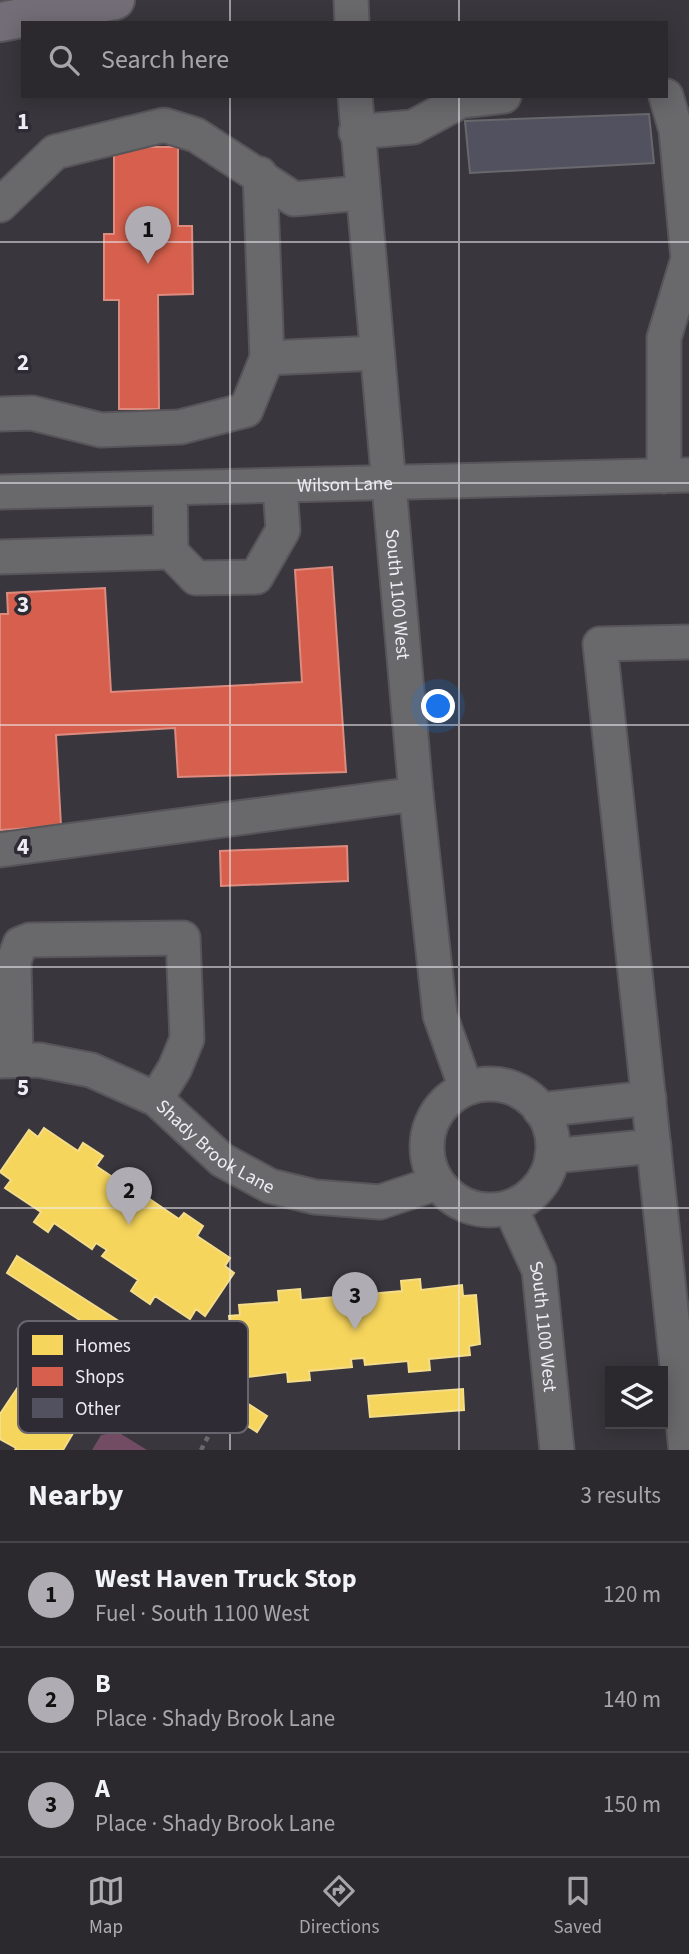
<!DOCTYPE html>
<html lang="en">
<head>
<meta charset="utf-8">
<style>
	:root { --surface:#2b292e; --page:#333136; --text:#f1f3f6; --muted:#a6a6aa; --line:#47454a; --accent:#afadb3 }
	body { margin:0; font-family:"Source Sans 3",sans-serif; background:var(--page); color:var(--text) }
	.controls { position:absolute; right:21px; bottom:21px; display:grid; overflow:hidden; border-radius:0px; box-shadow:0 4px 18px #0003 }
	.controls button { width:63px; height:63px; display:grid; place-items:center; padding:0; border:0; border-bottom:2px solid var(--line); background:var(--surface); color:var(--text); font:35px sans-serif }
	.you { position:absolute; left:439px; top:707px; width:24px; height:24px; margin:-18px; border:5px solid #fff; border-radius:50%; background:#1a73e8; box-shadow:0 0 0 10px #1a73e833 }
	.badge { display:grid; place-items:center; width:46px; height:46px; border-radius:50%; background:var(--accent); color:#111; font-size:23px; font-weight:700 }
	.pin { position:absolute; translate:-50% -58px; filter:drop-shadow(0 2px 4px #0008) }
	.pin::after { content:''; position:absolute; top:37px; width:24px; height:21px; background:inherit; clip-path:polygon(0 0,100% 0,50% 100%) }
	.list { margin:0; padding:0; list-style:none }
	h2 { display:flex; justify-content:space-between; align-items:center; height:91px; margin:0; padding:0 28px; font-size:30px }
	h2 small { font-size:23px; font-weight:400; color:var(--muted) }
	.list li { display:grid; grid-template-columns:46px 1fr auto; gap:21px; align-items:center; box-sizing:border-box; height:105px; padding:0 28px; border-top:2px solid var(--line) }
	.list b { display:block; font-size:26px; white-space:nowrap }
	.list p { margin:0; font-size:23px; white-space:nowrap; color:var(--muted) }
	.list em { font-size:23px; font-style:normal; color:var(--muted) }
	.icon { flex:none; width:38px; height:38px; fill:none; stroke:currentColor; stroke-width:2; stroke-linecap:round; stroke-linejoin:round }
	.map { position:relative; flex:none; width:689px; height:1450px; overflow:hidden }
	.search { position:absolute; background:var(--surface); box-shadow:0 4px 18px #0003; left:21px; right:21px; top:21px; height:77px; display:flex; align-items:center; gap:18px; box-sizing:border-box; padding:0 24px; border-radius:0px; color:var(--muted); font-size:26px }
	.sheet { height:406px; background:var(--surface) }
	nav { display:flex; justify-content:space-around; align-items:center; box-sizing:border-box; height:98px; border-top:2px solid var(--line); background:var(--surface); font-size:19px; color:var(--muted) }
	nav a { display:grid; justify-items:center; gap:4px }
	nav .on { color:var(--accent) }
	.map>svg:first-child { display:block }
	.park { fill:#714c63 }
	.homes { fill:#f6d55c; stroke:#f4dc89; stroke-width:2 }
	.shops { fill:#d6604d; stroke:#dd8a7f; stroke-width:2 }
	.building { fill:#52515f; stroke:#69686d; stroke-width:2 }
	.lines { fill:none; stroke-linecap:round; stroke-linejoin:round }
	.minor-casing { stroke:#57555a; stroke-width:37 }
	.major-casing { stroke:#57555a; stroke-width:42 }
	.path { stroke:#69686d; stroke-width:4.5; stroke-dasharray:5 5; stroke-linecap:butt }
	.minor { stroke:#69686b; stroke-width:33 }
	.major { stroke:#726d76; stroke-width:38 }
	.grid { fill:none; stroke:#eeecf3; stroke-width:2; stroke-opacity:0.55 }
	.labels { text-anchor:middle; stroke-width:7; stroke-linejoin:round; paint-order:stroke }
	.street-label { font-size:19px; fill:#eeecf3; stroke:#2e2b35 }
	.key { fill:#2e2b35; stroke:#68656e; stroke-width:2 }
	.key-label { font-size:19px; fill:#eeecf3 }
	.grid-label { font-size:23px; text-anchor:middle; font-weight:bold; fill:#eeecf3; stroke:#2e2b35; stroke-width:7; stroke-linejoin:round; paint-order:stroke }
</style>
</head>
<body>
<div class="map">
<svg width="689" height="1450" viewBox="0 0 689 1450">
	<rect width="100%" height="100%" fill="#39373d"/>
	<polygon class="park" points="118,1432 147,1450 92,1450 101,1435"/>
	<g class="homes">
		<polygon points="44,1128 78,1151 83,1143 103,1156 96,1166 132,1190 127,1197 136,1203 142,1194 179,1219 184,1213 203,1226 197,1236 230,1258 225,1266 234,1273 205,1316 196,1309 190,1319 155,1296 150,1304 131,1291 138,1280 102,1256 107,1250 96,1243 92,1249 54,1223 48,1232 34,1222 41,1212 5,1188 11,1180 0,1172 29,1130 38,1137"/>
		<polygon points="17,1256 139,1334 128,1351 7,1273"/>
		<polygon points="420,1279 421,1290 462,1285 463,1296 476,1295 480,1344 469,1346 470,1355 429,1359 430,1370 409,1372 408,1361 365,1365 364,1358 351,1359 352,1367 309,1371 310,1380 288,1382 287,1372 248,1377 247,1367 234,1368 229,1316 240,1315 239,1305 279,1302 278,1291 300,1289 301,1300 346,1296 346,1302 358,1301 358,1295 402,1291 401,1281"/>
		<polygon points="149,1341 267,1416 257,1432 138,1357"/>
		<polygon points="45,1385 58,1394 49,1410 76,1428 63,1450 15,1450 16,1448 0,1439 0,1414 18,1387 36,1397"/>
		<polygon points="463,1389 464,1410 370,1417 368,1396"/>
	</g>
	<g class="shops">
		<polygon points="114,147 178,147 178,226 192,226 193,294 158,295 159,409 119,409 119,300 104,300 104,234 114,234"/>
		<polygon points="332,567 346,772 178,777 175,728 56,735 61,826 0,830 0,614 8,614 7,593 105,588 111,692 302,682 295,570"/>
		<polygon points="347,846 348,881 221,886 220,851"/>
	</g>
	<polygon class="building" points="649,114 654,163 470,173 465,121"/>
	<g class="lines">
		<g class="minor-casing">
			<g id="minor">
				<polyline points="351,0 352,23"/>
				<path id="s1" d="M355,96L416,794L440,1015L466,1088"/>
				<polyline points="356,132 413,127 461,101 504,96"/>
				<polyline points="260,174 267,358"/>
				<polyline points="0,205 55,152 164,125 196,135 294,199 361,193"/>
				<polyline points="0,414 32,413 101,430 180,427 246,410 267,358 377,353"/>
				<polyline points="664,476 664,338 688,259 676,130 666,96"/>
				<polyline points="170,489 171,552 196,578 256,577 283,530 280,487"/>
				<path id="s2" d="M0,492L689,475"/>
				<polyline points="0,557 171,552"/>
				<polyline points="0,850 416,794"/>
				<polyline points="16,1060 14,961 20,944 30,940 183,938 187,1039 175,1068 156,1099"/>
				<path id="s3" d="M0,1061L39,1060L91,1070L156,1099L222,1160L270,1186L315,1197L380,1202L437,1183"/>
				<circle cx="490" cy="1147" r="63"/>
				<polyline points="540,1110 649,1098"/>
				<polyline points="552,1156 654,1146"/>
				<path id="s4" d="M510,1207L539,1270L557,1450"/>
				<polyline points="686,1450 600,644 689,642"/>
			</g>
		</g>
		<g class="major-casing">
			<polyline id="major" points="0,22 115,0"/>
		</g>
		<polyline class="path" points="201,1450 213,1427"/>
		<use href="#minor" class="minor"/>
		<use href="#major" class="major"/>
	</g>
	<path class="grid" d="M230,0V23M459,0V23M230,96V1450M459,96V1450M0,242H689M0,483H689M0,725H689M0,967H689M0,1208H689"/>
	<g class="labels">
		<g class="street-label">
			<text dy="7" stroke="none"><textPath href="#s2" startOffset="345">Wilson Lane</textPath></text>
			<text dy="7" stroke="none"><textPath href="#s1" startOffset="500">South 1100 West</textPath></text>
			<text dy="7" stroke="none"><textPath href="#s3" startOffset="240">Shady Brook Lane</textPath></text>
			<text dy="7" stroke="none"><textPath href="#s4" startOffset="126">South 1100 West</textPath></text>
		</g>
	</g>
	<rect x="18" y="1321" width="230" height="112" rx="10" class="key"/>
	<rect x="32" y="1335" width="31" height="20" fill="#f6d55c"/>
	<rect x="32" y="1367" width="31" height="19" fill="#d6604d"/>
	<rect x="32" y="1398" width="31" height="20" fill="#52515f"/>
	<g class="key-label">
		<text x="75" y="1352">Homes</text>
		<text x="75" y="1383">Shops</text>
		<text x="75" y="1415">Other</text>
	</g>
	<g class="grid-label">
		<text x="23" y="129">1</text>
		<text x="23" y="370">2</text>
		<text x="23" y="612">3</text>
		<text x="23" y="854">4</text>
		<text x="23" y="1095">5</text>
	</g>
</svg>
<div class="controls">
<button><svg class="icon" aria-label="layers" viewBox="0 0 24 24"><path d="M12 4l9 5-9 5-9-5zM3 14l9 5 9-5"/></svg></button>
</div>
<div class="you"></div>
<div class="pin badge" style="left:148px;top:264px">1</div>
<div class="pin badge" style="left:129px;top:1225px">2</div>
<div class="pin badge" style="left:355px;top:1330px">3</div>
<div class="search"><svg class="icon" aria-label="search" viewBox="0 0 24 24"><circle cx="10" cy="10" r="6"/><path d="M15 15l6 6"/></svg>Search here</div>
</div>
<section class="sheet">
<h2>Nearby<small>3 results</small></h2>
<ul class="list">
<li><span class="badge">1</span><div><b>West Haven Truck Stop</b><p>Fuel · South 1100 West</p></div><em>120 m</em></li>
<li><span class="badge">2</span><div><b>B</b><p>Place · Shady Brook Lane</p></div><em>140 m</em></li>
<li><span class="badge">3</span><div><b>A</b><p>Place · Shady Brook Lane</p></div><em>150 m</em></li>
</ul>
</section>
<nav>
<a class="on"><svg class="icon" aria-label="map" viewBox="0 0 24 24"><path d="M3 6l6-2 6 2 6-2v14l-6 2-6-2-6 2zM9 4v14M15 6v14"/></svg>Map</a>
<a><svg class="icon" aria-label="directions" viewBox="0 0 24 24"><path d="M12 3l9 9-9 9-9-9zM9 14v-3h6M13 9l2 2-2 2"/></svg>Directions</a>
<a><svg class="icon" aria-label="saved" viewBox="0 0 24 24"><path d="M7 4h10v16l-5-4-5 4z"/></svg>Saved</a>
</nav>
</body>
</html>
